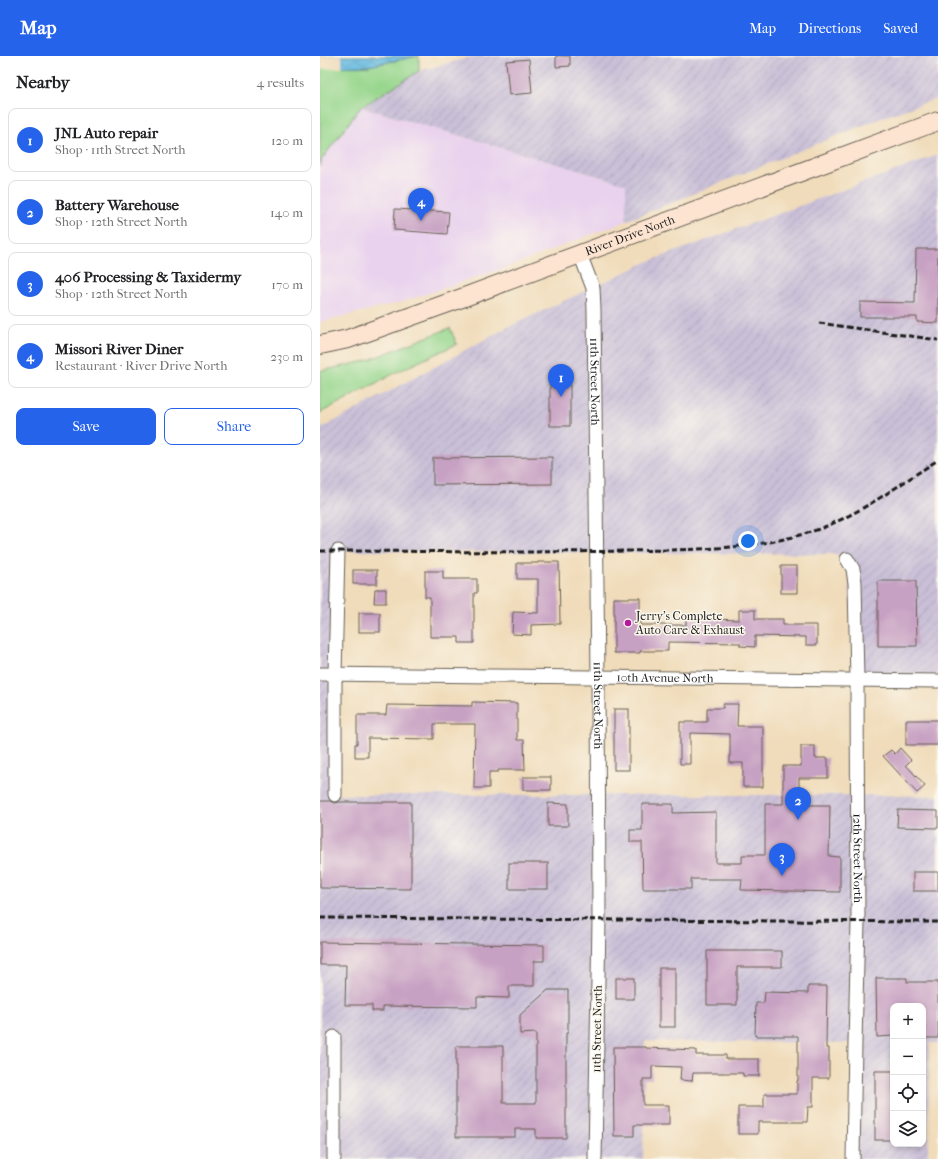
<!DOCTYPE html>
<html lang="en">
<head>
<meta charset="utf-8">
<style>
	:root { --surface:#fff; --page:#f6f6f6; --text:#202124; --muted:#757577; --line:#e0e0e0; --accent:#2563eb }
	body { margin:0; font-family:"IM FELL French Canon",serif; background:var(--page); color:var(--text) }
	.controls { position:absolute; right:12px; bottom:12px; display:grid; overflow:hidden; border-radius:8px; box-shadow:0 2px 6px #0003 }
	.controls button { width:36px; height:36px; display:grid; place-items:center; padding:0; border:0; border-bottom:1px solid var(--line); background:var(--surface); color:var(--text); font:20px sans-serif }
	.you { position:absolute; left:428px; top:485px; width:14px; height:14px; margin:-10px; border:3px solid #fff; border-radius:50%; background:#1a73e8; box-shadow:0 0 0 6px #1a73e833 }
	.badge { display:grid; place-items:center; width:26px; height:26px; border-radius:50%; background:var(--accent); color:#fff; font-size:13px; font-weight:700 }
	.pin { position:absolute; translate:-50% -33px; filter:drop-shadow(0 1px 2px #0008) }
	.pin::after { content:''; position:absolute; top:21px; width:14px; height:12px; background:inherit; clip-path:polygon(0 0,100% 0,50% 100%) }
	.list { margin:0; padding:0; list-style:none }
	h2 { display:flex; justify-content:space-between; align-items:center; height:52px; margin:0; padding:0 16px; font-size:17px }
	h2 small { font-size:13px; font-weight:400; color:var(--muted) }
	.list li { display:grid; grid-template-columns:26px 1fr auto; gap:12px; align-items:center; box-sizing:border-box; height:64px; margin:0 8px 8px; padding:0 8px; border:1px solid var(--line); border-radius:8px }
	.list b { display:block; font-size:15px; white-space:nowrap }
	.list p { margin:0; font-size:13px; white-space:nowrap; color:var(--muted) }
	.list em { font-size:13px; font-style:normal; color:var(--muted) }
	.actions { display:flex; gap:8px; padding:12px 16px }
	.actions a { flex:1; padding:9px 0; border:1px solid var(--accent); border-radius:8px; text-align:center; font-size:14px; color:var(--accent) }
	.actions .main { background:var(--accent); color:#fff }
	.icon { flex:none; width:22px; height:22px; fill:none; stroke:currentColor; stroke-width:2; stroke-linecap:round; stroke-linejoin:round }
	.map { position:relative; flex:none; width:618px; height:1103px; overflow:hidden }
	header { display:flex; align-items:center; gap:24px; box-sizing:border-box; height:56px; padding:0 20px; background:var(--accent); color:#fff }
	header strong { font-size:19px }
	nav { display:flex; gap:22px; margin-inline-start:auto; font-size:14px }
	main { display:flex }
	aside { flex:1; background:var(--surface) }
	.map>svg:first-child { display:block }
	.built { fill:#e9d2ee }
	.industrial { fill:url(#industrial-furrows); fill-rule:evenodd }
	.green { fill:#96d68c; stroke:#597954 }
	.water { fill:url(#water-waves); stroke:#406b7e }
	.pier { fill:#f0dcba }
	.building { fill:#c7a1c3 }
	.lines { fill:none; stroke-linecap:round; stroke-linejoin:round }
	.minor-casing { stroke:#665f53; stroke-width:15 }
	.secondary-casing { stroke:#665f53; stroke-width:20 }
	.minor { stroke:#fff; stroke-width:13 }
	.secondary { stroke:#fde4d1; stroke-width:18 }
	.rail { stroke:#1c1c1c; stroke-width:3; stroke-dasharray:6 3; stroke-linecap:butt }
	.poi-dot { fill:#b5179e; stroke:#fbf7ec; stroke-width:1.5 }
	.labels { text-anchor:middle; stroke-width:3; stroke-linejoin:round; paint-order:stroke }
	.street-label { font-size:12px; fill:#1c1c1c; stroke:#fbf7ec }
	.poi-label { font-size:12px; fill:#1c1c1c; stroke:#fbf7ec; text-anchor:start }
</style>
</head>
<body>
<header>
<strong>Map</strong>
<nav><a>Map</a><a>Directions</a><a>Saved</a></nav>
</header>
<main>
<aside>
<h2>Nearby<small>4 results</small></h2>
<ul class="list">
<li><span class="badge">1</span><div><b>JNL Auto repair</b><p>Shop · 11th Street North</p></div><em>120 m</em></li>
<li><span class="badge">2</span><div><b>Battery Warehouse</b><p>Shop · 12th Street North</p></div><em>140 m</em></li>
<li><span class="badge">3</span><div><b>406 Processing &amp; Taxidermy</b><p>Shop · 12th Street North</p></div><em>170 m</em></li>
<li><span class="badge">4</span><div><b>Missori River Diner</b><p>Restaurant · River Drive North</p></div><em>230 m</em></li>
</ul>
<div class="actions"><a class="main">Save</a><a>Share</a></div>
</aside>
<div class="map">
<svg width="618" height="1103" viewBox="0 0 618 1103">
	<defs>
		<pattern id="industrial-furrows" width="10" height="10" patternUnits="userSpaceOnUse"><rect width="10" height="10" fill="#c9bfd7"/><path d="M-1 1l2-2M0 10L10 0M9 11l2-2" fill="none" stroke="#aca4b8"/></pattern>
		<pattern id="water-waves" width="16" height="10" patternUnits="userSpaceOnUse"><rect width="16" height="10" fill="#64bae0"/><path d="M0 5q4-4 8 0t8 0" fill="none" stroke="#569fc0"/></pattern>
	</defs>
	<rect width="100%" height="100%" fill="#fbf7ec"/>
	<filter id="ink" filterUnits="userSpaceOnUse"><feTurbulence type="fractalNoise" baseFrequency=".025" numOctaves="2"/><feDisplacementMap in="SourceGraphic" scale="8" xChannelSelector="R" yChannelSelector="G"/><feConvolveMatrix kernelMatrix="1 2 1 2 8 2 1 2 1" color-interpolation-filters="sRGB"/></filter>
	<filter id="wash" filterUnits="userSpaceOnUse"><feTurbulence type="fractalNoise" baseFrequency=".012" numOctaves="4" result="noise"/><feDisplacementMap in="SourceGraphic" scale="16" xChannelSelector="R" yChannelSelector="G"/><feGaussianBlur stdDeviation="0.9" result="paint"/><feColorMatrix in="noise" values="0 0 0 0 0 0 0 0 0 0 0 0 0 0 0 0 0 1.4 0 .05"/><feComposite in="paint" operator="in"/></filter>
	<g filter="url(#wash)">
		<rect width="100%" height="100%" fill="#f0dcba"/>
		<polygon class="built" points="41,51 306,128 306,165 193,209 82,246 0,266 0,111 2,103"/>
		<g class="industrial">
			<polygon points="155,0 618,0 618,42 561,62 306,165 306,128 41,51 99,15"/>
			<path d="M618,99V625L537,624L527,503L512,498L18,495L15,739H538L618,740V987H609L608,1103H533L535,987L325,985L323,1103H0V373L188,271L327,206ZM573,950H603V1088H573Z"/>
		</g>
		<g class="green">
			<polygon points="99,0 99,15 41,51 2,103 0,111 0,11 48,10"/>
			<polygon points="130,272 137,288 79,315 0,357 0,315 46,305"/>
		</g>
		<polygon class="water" points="0,0 99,0 48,10 0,11"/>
		<polygon class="pier" points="0,0 22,0 22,12 0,13"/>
		<g id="blocks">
			<g class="building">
				<polygon points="236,0 250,0 250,10 236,11"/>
				<polygon points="209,3 212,37 189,39 186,5"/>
				<polygon points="75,153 129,156 127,178 74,174"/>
				<polygon points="596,193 618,193 618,267 597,266 597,261 540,261 540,246 595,247"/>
				<rect x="230" y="323" width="20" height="47"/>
				<polygon points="232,401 232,428 113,429 113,402"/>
				<polygon points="218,506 239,506 240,568 211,569 211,579 192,578 193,556 218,557 218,523 197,523 197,507 218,507"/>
				<rect x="461" y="510" width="16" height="27"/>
				<rect x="33" y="514" width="24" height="14"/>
				<polygon points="105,515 123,515 123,523 157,523 157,537 154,537 154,587 139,587 139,581 110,581 110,541 105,541"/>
				<polygon points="558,525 596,525 597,590 558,590"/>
				<polygon points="55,533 66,533 66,547 54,547"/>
				<polygon points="294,542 320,542 320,569 366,569 366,562 419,564 419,554 435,554 435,563 463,563 463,569 497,569 497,589 486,589 486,581 435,580 435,591 420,590 420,587 348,586 348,595 320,595 320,597 294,597"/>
				<rect x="39" y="557" width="21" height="19"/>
				<polygon points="152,646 197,647 197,684 204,684 205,714 178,714 178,716 169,716 169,732 154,732 155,668 114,668 114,683 48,682 48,701 35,701 35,688 37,688 37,659 66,659 67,649 152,650"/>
				<polygon points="403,648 418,648 417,670 443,670 443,731 423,731 423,707 410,707 410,678 370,677 370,708 360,708 360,666 387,666 387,652 403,652"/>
				<rect x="294" y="653" width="15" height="61"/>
				<rect x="586" y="664" width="32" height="25"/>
				<polygon points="481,690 495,690 495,702 508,702 508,722 479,722 479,749 510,749 509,800 520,801 520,836 421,834 422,823 371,823 371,833 323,833 322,786 310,786 310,774 322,774 322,748 353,748 353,757 396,756 396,807 422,807 422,799 445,799 445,748 463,748 463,710 481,710"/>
				<polygon points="580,692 591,704 586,709 605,730 597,737 563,700 571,694 575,698"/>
				<rect x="203" y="721" width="28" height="13"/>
				<polygon points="0,745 10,745 15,747 19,746 91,746 91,833 0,832"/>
				<polygon points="228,747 248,748 248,770 228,770"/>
				<polygon points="578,754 618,755 618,772 577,771"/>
				<rect x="189" y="807" width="39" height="26"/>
				<rect x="593" y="816" width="25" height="19"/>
				<polygon points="0,886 224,889 224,905 214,905 214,930 189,930 189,942 157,941 157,951 63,950 63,955 52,955 52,949 25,949 26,909 0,909"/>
				<polygon points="387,895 462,895 462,911 417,911 417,949 387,949"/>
				<rect x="339" y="912" width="16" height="59"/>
				<rect x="296" y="922" width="18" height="21"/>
				<polygon points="556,922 587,922 587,926 618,926 618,982 603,982 603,950 573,950 573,980 557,981"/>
				<polygon points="488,930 507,930 506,992 509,992 509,1022 493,1022 493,1051 488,1051 487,1066 438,1066 438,1078 418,1078 418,1051 444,1051 444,1038 477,1038 477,1025 478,1025 478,980 435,980 436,947 444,947 445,936 488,937"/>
				<polygon points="228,934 248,934 248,977 246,977 246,1082 216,1082 216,1073 195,1073 195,1081 136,1081 136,990 183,990 183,1047 216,1047 216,977 200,978 200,959"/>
				<polygon points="293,991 326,991 326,992 376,994 376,999 406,999 406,1003 439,1003 439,1020 423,1020 423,1017 373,1017 372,1025 360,1024 361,1011 332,1010 332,1023 323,1023 323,1049 349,1049 349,1069 314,1069 314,1080 294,1080"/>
				<rect x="555" y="1015" width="18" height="69"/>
			</g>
		</g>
	</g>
	<g filter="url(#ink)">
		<use href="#blocks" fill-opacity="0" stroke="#665f53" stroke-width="1"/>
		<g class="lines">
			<g class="minor-casing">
				<g id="minor">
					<path id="s1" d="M260,198L273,232L274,254L278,622L279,864L275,1103"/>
					<path id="s2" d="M527,503L533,513L535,527L537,624L538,866L535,987L533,1103"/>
					<path id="s3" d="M0,618L618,625"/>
					<polyline points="15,739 15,618 18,495"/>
					<polyline points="14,981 14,1103"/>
				</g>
			</g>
			<g class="secondary-casing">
				<g id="secondary">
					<path id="s4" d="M0,289L28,283L131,246L618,65"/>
				</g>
			</g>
			<use href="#minor" class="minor"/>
			<use href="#secondary" class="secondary"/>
			<g class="rail">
				<polyline points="499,267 618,284"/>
				<path d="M0,495C103,495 206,497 308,495C373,493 437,495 499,473C542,457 580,428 618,404"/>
				<polyline points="0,862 618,866"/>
			</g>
		</g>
	</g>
	<circle class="poi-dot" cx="308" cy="567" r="4"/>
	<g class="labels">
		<g class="street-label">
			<text dy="4" stroke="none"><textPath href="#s4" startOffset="329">River Drive North</textPath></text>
			<text dy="4" stroke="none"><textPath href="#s1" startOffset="130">11th Street North</textPath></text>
			<text dy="4" stroke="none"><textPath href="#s3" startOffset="345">10th Avenue North</textPath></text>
			<text dy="4" stroke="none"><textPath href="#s1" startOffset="454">11th Street North</textPath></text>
			<text dy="4" stroke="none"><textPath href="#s2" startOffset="301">12th Street North</textPath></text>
			<text transform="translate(277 973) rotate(-89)" y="4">11th Street North</text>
		</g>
		<g class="poi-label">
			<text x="316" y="564">Jerry's Complete<tspan x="316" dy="14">Auto Care &amp; Exhaust</tspan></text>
		</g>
	</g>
</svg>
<div class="controls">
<button>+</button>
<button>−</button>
<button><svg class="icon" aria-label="locate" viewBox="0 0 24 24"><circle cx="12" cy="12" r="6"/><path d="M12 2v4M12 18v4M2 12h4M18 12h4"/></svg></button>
<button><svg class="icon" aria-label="layers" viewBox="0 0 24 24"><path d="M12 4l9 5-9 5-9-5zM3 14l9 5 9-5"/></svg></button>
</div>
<div class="you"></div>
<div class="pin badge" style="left:241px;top:341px">1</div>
<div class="pin badge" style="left:478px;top:764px">2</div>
<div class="pin badge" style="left:462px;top:820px">3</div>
<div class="pin badge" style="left:101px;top:165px">4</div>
</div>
</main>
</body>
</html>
